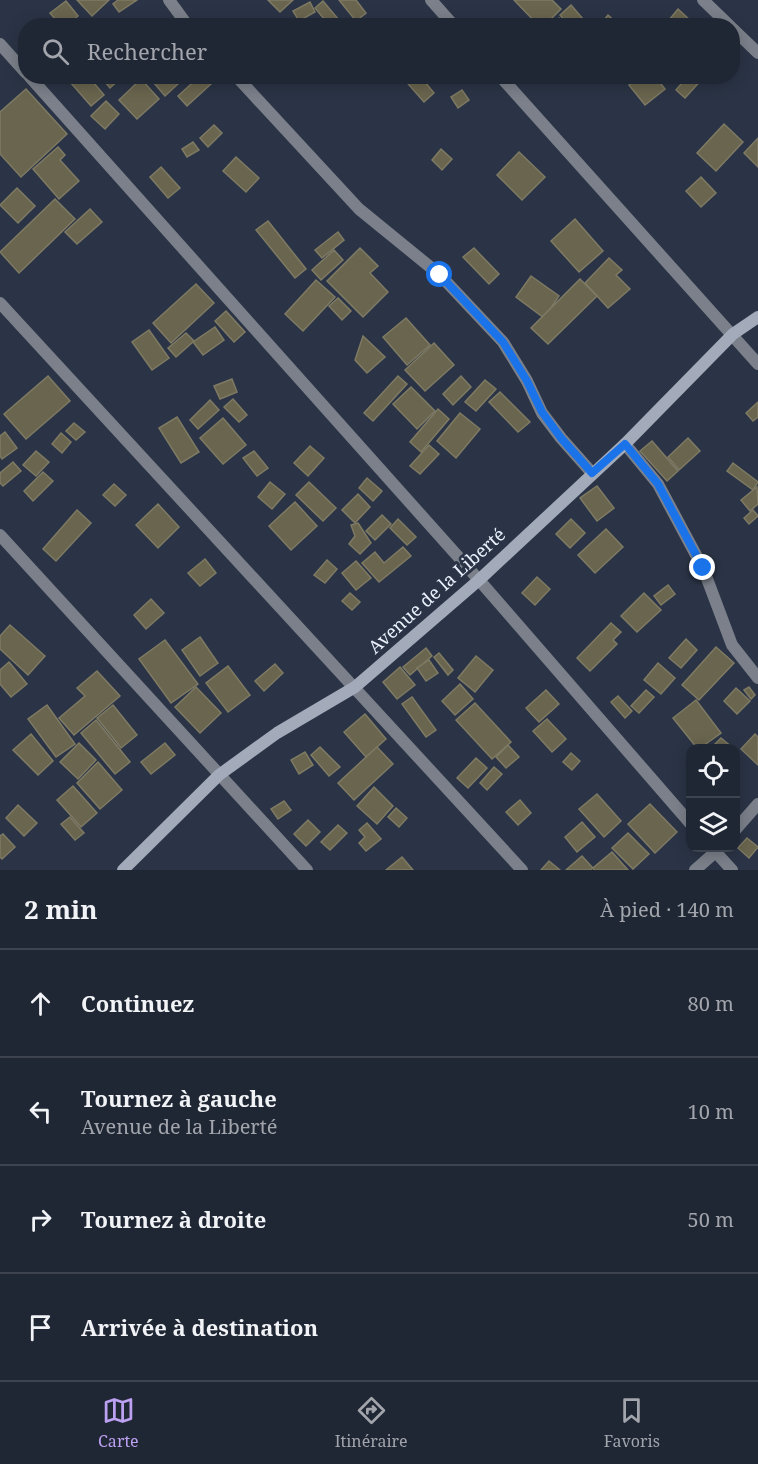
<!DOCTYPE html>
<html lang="fr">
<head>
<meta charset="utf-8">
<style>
	:root { --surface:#202734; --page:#282f3c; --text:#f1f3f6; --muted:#a2a5ac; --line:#3d444f; --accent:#bca0f2 }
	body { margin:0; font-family:"Noto Serif",serif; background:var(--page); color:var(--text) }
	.controls { position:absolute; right:18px; bottom:18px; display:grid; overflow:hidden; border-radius:12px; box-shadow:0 3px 15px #0003 }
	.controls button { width:54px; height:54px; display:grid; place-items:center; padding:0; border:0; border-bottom:2px solid var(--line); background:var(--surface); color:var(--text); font:30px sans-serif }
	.stop { position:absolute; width:18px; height:18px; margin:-14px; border:4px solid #1a73e8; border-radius:50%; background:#fff }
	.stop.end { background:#1a73e8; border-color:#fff; box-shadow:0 2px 6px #0008 }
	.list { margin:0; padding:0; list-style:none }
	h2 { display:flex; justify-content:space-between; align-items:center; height:78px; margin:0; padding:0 24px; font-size:26px }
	h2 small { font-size:20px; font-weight:400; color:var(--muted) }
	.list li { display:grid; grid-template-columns:39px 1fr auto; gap:18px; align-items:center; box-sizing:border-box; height:108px; padding:0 24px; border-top:2px solid var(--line) }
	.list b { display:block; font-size:22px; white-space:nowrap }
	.list p { margin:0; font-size:20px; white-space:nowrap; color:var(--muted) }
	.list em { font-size:20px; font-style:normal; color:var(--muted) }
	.icon { flex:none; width:33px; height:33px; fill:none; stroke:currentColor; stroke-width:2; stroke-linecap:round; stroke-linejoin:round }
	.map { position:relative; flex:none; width:758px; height:870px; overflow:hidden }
	.search { position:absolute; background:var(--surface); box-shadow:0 3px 15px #0003; left:18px; right:18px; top:18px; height:66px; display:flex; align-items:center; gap:15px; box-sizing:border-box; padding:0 21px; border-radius:24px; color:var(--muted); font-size:22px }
	.sheet { height:510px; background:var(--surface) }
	nav { display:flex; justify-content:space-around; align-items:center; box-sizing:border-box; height:84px; border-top:2px solid var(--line); background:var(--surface); font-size:16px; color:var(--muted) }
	nav a { display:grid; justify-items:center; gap:3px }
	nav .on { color:var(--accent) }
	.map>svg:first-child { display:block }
	.building { fill:#69654e; stroke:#7e7a63; stroke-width:1.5 }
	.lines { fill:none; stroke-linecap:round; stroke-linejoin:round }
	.street { stroke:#7b808a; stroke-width:12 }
	.secondary { stroke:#a3abba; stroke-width:12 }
	.route { stroke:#1a73e8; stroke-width:8 }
	.labels { text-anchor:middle; stroke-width:6; stroke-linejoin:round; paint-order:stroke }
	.street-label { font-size:18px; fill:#eaf0fc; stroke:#2b3446 }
</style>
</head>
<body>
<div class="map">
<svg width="758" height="870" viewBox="0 0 758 870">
	<rect width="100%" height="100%" fill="#2b3446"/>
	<g class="building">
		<polygon points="77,0 109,0 92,16"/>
		<polygon points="118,0 137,0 119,12 113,4"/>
		<polygon points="268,0 293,0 280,12"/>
		<polygon points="339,0 356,0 366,13 356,21"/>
		<polygon points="514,0 552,0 561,9 544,26 539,26"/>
		<polygon points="66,1 78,16 66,26 61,26 50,13"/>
		<polygon points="323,1 344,26 330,26 315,8"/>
		<polygon points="310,2 315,12 299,21 293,11"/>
		<polygon points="571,5 589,26 569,26 560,15"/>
		<polygon points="678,9 691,21 687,26 664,26"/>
		<polygon points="608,15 619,25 599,26"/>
		<polygon points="559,18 565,26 550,26"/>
		<polygon points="79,76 88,76 104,95 91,106 71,83"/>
		<polygon points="100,76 123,76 110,88"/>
		<polygon points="161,76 172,76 178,84 165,96 154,83"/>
		<polygon points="200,76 204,76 211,84 187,106 178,96"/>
		<polygon points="420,76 434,93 424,102 402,77"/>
		<polygon points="640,76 655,76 665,89 645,105 629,85"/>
		<polygon points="688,76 705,76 685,98 676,90"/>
		<polygon points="141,79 159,99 137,119 119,100"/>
		<polygon points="26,89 67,134 21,177 0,154 0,112"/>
		<polygon points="462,90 469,100 458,108 451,97"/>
		<polygon points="106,101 119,114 105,129 91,116"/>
		<polygon points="724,124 743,142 716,171 697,153"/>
		<polygon points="214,125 222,133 208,147 200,138"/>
		<polygon points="758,138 758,167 744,153"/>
		<polygon points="193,142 199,150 187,157 182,149"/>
		<polygon points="58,147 65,155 60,160 79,181 59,199 33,169"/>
		<polygon points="441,149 452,159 442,170 432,160"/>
		<polygon points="519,152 545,177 522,200 497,175"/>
		<polygon points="236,157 259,178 246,192 223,171"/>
		<polygon points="161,167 180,188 168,198 150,177"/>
		<polygon points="701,177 716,193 701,207 686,191"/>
		<polygon points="17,188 35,206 18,223 0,205"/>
		<polygon points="55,199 75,219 19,273 0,252"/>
		<polygon points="90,209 102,222 77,244 65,232"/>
		<polygon points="575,219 603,251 579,272 551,241"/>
		<polygon points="268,221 306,269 295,278 256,230"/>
		<polygon points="338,232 344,240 322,258 315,250"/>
		<polygon points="360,248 378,266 370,273 388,292 363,317 327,281"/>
		<polygon points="474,248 499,274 489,284 463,257"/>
		<polygon points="334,250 343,260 321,280 312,270"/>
		<polygon points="609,258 622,270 616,275 630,289 608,308 585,283"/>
		<polygon points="531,276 559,296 544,318 516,297"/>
		<polygon points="580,279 597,296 548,344 531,328"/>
		<polygon points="316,280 335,297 303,331 285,314"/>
		<polygon points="196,284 214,303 171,343 153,323"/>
		<polygon points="338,298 351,311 342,320 329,306"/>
		<polygon points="226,311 245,332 234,342 215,321"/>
		<polygon points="406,318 430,345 407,365 383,337"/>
		<polygon points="215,327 224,340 203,355 193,342"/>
		<polygon points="149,330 169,358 152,370 132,342"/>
		<polygon points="186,333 194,341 176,357 168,348"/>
		<polygon points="363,336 385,357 367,373 355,360"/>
		<polygon points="434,343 454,365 425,391 405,370"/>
		<polygon points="48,376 70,401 26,439 4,414"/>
		<polygon points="398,376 407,384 373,421 364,413"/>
		<polygon points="461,376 471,387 453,405 443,394"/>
		<polygon points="232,379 237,392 220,399 214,386"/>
		<polygon points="485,380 496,389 476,411 465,402"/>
		<polygon points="411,387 435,411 417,429 393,404"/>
		<polygon points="500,392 530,422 518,432 489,402"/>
		<polygon points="233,399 247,415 239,422 224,407"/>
		<polygon points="210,400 219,410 198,429 190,420"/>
		<polygon points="758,402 758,417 753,421 746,413"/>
		<polygon points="438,409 449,419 421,452 410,442"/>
		<polygon points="460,413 480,429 456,458 437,441"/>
		<polygon points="177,417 199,452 181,463 159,428"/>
		<polygon points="223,418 246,445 223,464 200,438"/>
		<polygon points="74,423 85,432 76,440 66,431"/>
		<polygon points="5,432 17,448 2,459 0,456 0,436"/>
		<polygon points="61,433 71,442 62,453 52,444"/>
		<polygon points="688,438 700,451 679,470 668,457"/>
		<polygon points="652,441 678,471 667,481 640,451"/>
		<polygon points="429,445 439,454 420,474 410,466"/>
		<polygon points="310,446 324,458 308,476 294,463"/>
		<polygon points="36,451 49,462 36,476 23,465"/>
		<polygon points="254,451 268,468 257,476 243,458"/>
		<polygon points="13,462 21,471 3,486 0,483 0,473"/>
		<polygon points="733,463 758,482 753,490 727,471"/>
		<polygon points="43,472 53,481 33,501 24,491"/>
		<polygon points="367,478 382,491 373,501 359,488"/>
		<polygon points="270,482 285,494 272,509 258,497"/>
		<polygon points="309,482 336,508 323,521 296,495"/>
		<polygon points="114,484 126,495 115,506 103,495"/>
		<polygon points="597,486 614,508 597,521 580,498"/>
		<polygon points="757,487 758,504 750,511 741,500"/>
		<polygon points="358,494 370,507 355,523 342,510"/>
		<polygon points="295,502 317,526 291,550 269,526"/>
		<polygon points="158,504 179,527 158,548 136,525"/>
		<polygon points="77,510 91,523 56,561 43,549"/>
		<polygon points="753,510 758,516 749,524 744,518"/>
		<polygon points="382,515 391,524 375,540 366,531"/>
		<polygon points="398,519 416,537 407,545 390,528"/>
		<polygon points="571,519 585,533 570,548 556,534"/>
		<polygon points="358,523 371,543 360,554 349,544 355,536 351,525"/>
		<polygon points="606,529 623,547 595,573 578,555"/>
		<polygon points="403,547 411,556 379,582 362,563 375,552 384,563"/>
		<polygon points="205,559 216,573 200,586 188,573"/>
		<polygon points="327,560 337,569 325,583 314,575"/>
		<polygon points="356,561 371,578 356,590 342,573"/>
		<polygon points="537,577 550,589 535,605 522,593"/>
		<polygon points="668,585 675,594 661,605 654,596"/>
		<polygon points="350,593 360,602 352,610 342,601"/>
		<polygon points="644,593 661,610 637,632 621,616"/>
		<polygon points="151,599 164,613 146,629 134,615"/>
		<polygon points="611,623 621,632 613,640 617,644 590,671 577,658"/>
		<polygon points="10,625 45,656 28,675 0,649 0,636"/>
		<polygon points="200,637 218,663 200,676 182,650"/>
		<polygon points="686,639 697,650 681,668 669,658"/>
		<polygon points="165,640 198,684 171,703 139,659"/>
		<polygon points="716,647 734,663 699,700 682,685"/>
		<polygon points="426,648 432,656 410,675 403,667"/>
		<polygon points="439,653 453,670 448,675 434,657"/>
		<polygon points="476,656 493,670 475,692 458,678"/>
		<polygon points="429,660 438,673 426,681 417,668"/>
		<polygon points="9,662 27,684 11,697 0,684 0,670"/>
		<polygon points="658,663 675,678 661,694 644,680"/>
		<polygon points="275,664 283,673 264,691 255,681"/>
		<polygon points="228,666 250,695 228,712 206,683"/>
		<polygon points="400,667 415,685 397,699 383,682"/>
		<polygon points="97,671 120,696 74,735 59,718 85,696 77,688"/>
		<polygon points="460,684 473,699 455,715 442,701"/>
		<polygon points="196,687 221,713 200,733 175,707"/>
		<polygon points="749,687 755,695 751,699 744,690"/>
		<polygon points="736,688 750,701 737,714 724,701"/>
		<polygon points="546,690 559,704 539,722 526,708"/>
		<polygon points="646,690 654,697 639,713 631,706"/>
		<polygon points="618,696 632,711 625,718 611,702"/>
		<polygon points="412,697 436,730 426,737 402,704"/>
		<polygon points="696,700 721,733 700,748 697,748 673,718"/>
		<polygon points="475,703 511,742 492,759 456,720"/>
		<polygon points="47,705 75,744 56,757 28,719"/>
		<polygon points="113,705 137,735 121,748 97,718"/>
		<polygon points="365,714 386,739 366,757 344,732"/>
		<polygon points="547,719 566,739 552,752 533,731"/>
		<polygon points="96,720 130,762 115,774 81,733"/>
		<polygon points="31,734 53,761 38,775 13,750"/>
		<polygon points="755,734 758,737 758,765 741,749"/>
		<polygon points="721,738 733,748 711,748"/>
		<polygon points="79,743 96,760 78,779 60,762"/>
		<polygon points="165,743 175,755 151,774 141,762"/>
		<polygon points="508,745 519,757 506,768 496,757"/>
		<polygon points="320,747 340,767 329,776 311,755"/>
		<polygon points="377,747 393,764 354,800 338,783"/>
		<polygon points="305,752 313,765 299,774 291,760"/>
		<polygon points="571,753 580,761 572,770 563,762"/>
		<polygon points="476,758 487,768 468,788 457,778"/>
		<polygon points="98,762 122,790 100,809 77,783"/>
		<polygon points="494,767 502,774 487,790 480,783"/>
		<polygon points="73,786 97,813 81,827 57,800"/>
		<polygon points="374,787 393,806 377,824 357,806"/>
		<polygon points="597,794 621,821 604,837 579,809"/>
		<polygon points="520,800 531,813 518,825 506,812"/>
		<polygon points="284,801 291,810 278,819 271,809"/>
		<polygon points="650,804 677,832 655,853 628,824"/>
		<polygon points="18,805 37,823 24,836 6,818"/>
		<polygon points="396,808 407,818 399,827 388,817"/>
		<polygon points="70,817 84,833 75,840 61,824"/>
		<polygon points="308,820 320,832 306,846 294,834"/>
		<polygon points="582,822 595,837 577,852 565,837"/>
		<polygon points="367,823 381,839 366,851 359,843 365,837 359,830"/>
		<polygon points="338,825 347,833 330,850 321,842"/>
		<polygon points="628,833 649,854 633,869 612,848"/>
		<polygon points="3,834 15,847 2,859 0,857 0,836"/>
		<polygon points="747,838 758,847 749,858 738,848"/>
		<polygon points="612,852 628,870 594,870 593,868"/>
		<polygon points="582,856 593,868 590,870 566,870"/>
		<polygon points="402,857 413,870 386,870"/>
		<polygon points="549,861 560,870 541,870"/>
	</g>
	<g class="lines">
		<g class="street">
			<polyline points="169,0 188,26"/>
			<polyline points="431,0 454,26"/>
			<polyline points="703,0 730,26"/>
			<polyline points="732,28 758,53"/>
			<polyline points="0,44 26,73"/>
			<polyline points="29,76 479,580 690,823"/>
			<polyline points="236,76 359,209 440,275 503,342 527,381 542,413 561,438 592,473"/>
			<polyline points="500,76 758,364"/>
			<polyline points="0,303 522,870"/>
			<polyline points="625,444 658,484 703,568 732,645 758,678"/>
			<polyline points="0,535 307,870"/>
			<polyline points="736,829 758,804"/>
			<polyline points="712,848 732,870"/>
			<polyline points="695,870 720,848"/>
		</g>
		<polyline class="secondary" points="123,870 219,775 277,733 355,687 479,580 625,444 733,334 758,317"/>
	</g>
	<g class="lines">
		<polyline class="route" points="440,275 503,342 527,381 542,412 561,438 592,473 625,444 658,484 703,568"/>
	</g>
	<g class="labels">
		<g class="street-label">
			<text transform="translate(437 591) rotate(-42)" y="6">Avenue de la Liberté</text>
		</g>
	</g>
</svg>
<div class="controls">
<button><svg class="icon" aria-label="locate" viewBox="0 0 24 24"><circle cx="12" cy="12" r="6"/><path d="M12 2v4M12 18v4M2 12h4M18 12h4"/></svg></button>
<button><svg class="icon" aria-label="layers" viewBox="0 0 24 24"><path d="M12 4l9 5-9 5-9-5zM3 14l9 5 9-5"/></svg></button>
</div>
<div class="stop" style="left:440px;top:275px"></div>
<div class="stop end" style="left:703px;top:568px"></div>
<div class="search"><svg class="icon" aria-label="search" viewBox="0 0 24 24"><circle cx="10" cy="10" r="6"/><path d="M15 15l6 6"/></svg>Rechercher</div>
</div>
<section class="sheet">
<h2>2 min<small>À pied · 140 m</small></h2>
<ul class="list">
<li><svg class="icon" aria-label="ahead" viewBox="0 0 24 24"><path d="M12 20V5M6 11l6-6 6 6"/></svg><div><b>Continuez</b></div><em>80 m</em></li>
<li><svg class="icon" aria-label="left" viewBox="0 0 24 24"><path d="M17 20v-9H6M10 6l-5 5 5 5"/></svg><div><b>Tournez à gauche</b><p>Avenue de la Liberté</p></div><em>10 m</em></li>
<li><svg class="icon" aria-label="right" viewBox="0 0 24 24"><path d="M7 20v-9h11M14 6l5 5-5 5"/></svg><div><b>Tournez à droite</b></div><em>50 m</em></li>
<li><svg class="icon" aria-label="arrive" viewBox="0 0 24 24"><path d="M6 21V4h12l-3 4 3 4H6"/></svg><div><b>Arrivée à destination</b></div></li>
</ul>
</section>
<nav>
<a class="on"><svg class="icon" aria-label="map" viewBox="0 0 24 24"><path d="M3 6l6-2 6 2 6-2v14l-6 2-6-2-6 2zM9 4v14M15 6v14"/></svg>Carte</a>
<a><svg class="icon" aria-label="directions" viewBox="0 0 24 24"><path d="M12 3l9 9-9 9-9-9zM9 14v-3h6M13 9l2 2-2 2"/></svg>Itinéraire</a>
<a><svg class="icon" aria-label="saved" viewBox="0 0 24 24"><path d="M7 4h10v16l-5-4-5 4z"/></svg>Favoris</a>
</nav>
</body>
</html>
